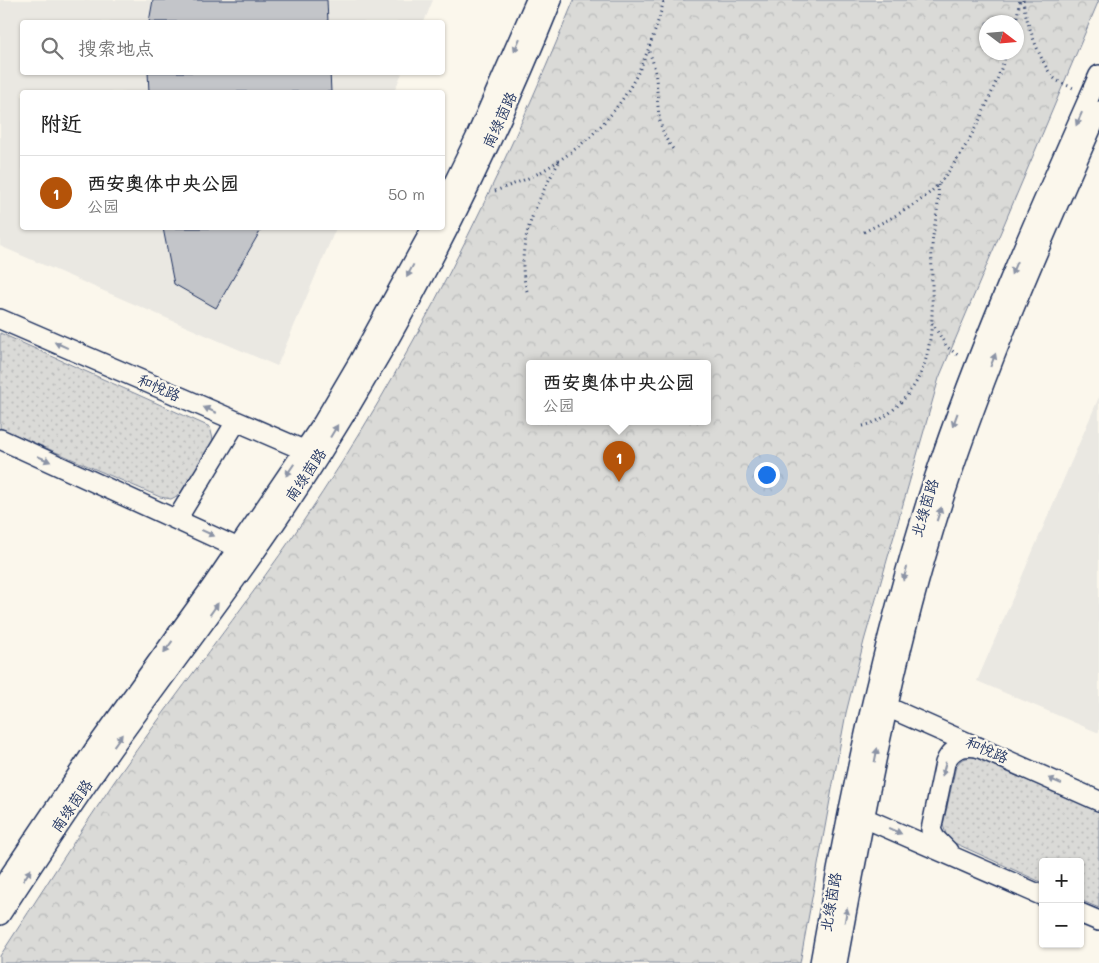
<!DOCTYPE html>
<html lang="zh">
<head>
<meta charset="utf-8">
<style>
	:root { --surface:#fff; --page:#f2f2f2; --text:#222; --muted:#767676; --line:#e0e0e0; --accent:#b45309 }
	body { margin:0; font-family:Mali,"LXGW WenKai TC",sans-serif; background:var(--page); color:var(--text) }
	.controls { position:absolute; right:15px; bottom:15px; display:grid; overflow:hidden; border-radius:5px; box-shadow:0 1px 4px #0004 }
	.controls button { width:45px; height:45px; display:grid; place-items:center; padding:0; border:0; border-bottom:1px solid var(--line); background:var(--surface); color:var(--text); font:25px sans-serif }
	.compass { position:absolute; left:979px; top:15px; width:45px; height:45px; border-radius:50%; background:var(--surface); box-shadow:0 1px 4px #0004; rotate:106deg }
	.you { position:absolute; left:766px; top:474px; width:18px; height:18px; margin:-12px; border:4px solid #fff; border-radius:50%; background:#1a73e8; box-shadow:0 0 0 8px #1a73e833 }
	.badge { display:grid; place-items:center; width:32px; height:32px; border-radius:50%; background:var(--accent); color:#fff; font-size:16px; font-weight:700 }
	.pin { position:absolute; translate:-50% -41px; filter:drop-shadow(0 1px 2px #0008) }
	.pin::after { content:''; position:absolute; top:26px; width:18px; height:15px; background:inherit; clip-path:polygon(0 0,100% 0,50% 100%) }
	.popup { position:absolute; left:526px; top:360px; width:185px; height:65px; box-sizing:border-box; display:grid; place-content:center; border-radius:5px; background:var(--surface); filter:drop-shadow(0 1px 4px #0005); font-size:16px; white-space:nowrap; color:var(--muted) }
	.popup b { font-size:19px; color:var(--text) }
	.popup::after { content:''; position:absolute; left:50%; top:100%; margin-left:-10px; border:10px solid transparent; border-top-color:var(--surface) }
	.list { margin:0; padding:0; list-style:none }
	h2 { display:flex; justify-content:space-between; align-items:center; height:65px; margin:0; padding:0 20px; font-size:21px }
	h2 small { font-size:16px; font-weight:400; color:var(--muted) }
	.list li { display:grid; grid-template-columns:32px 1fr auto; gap:15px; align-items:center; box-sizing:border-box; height:75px; padding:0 20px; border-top:1px solid var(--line) }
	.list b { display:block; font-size:19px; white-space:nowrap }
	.list p { margin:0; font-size:16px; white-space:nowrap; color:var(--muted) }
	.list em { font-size:16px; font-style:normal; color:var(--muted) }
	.icon { flex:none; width:28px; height:28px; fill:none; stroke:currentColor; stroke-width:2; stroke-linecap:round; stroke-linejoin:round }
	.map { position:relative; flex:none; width:1099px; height:963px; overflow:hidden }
	.search { position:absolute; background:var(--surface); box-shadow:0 1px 4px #0004; left:20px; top:20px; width:425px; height:55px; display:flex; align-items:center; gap:12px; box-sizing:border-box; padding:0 18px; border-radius:5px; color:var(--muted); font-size:19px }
	.panel { position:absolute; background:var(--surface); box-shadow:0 1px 4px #0004; left:20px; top:90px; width:425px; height:140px; border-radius:5px }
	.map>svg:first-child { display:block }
	.built { fill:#eae8e2 }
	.grass { fill:url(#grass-dots); stroke:#7a849a }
	.park { fill:url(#park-crowns); stroke:#7a849a; fill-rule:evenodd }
	.building { fill:#c3c5c9; stroke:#1b2f5e }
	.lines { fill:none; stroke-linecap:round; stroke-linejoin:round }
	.tertiary-casing { stroke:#1b2f5e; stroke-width:22 }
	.path { stroke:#1b2f5e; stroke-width:3; stroke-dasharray:1 4; stroke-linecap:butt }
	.tertiary { stroke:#fbf7ec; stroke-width:19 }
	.oneway { fill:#8b93a5 }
	.labels { text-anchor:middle; stroke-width:4.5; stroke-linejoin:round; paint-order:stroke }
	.street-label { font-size:15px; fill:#1b2f5e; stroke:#fbf7ec }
</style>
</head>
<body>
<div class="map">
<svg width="1099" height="963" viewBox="0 0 1099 963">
	<defs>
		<pattern id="grass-dots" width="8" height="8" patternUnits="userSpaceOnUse" patternTransform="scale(1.25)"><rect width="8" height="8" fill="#dadad7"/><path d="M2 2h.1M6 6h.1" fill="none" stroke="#babbbb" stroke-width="1.8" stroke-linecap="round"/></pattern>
		<pattern id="park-crowns" width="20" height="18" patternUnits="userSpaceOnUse" patternTransform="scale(1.25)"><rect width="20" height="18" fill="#dadad7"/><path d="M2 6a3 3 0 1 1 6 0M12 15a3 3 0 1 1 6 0" fill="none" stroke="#babbbb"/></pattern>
	</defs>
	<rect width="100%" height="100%" fill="#fbf7ec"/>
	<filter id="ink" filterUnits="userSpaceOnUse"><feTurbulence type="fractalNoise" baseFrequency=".02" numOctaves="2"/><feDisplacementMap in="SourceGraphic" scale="10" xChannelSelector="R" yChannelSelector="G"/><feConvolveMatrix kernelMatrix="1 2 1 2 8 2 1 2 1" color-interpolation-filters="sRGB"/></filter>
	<g filter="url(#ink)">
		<g class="built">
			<polygon points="0,0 433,0 424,22 22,22 22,72 402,73 394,92 22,92 22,228 336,228 277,366 0,246"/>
			<polygon points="1099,397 1099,733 977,681"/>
		</g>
		<g class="grass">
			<polygon points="0,333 210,427 213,439 211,445 179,495 171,499 160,497 0,428"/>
			<polygon points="972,756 1099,812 1099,908 1080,900 1080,862 1043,862 1043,883 948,840 943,825 956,766 961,760"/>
		</g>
		<path class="park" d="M574,0H1099L939,378L864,641L846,713L800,963H0V956C38,898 75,839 114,782C175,694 242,611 302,523C413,360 499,182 574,0ZM986,22H1016V52H986ZM530,363H708V421H530Z"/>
		<g class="building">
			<polygon points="153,0 327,0 328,22 149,22"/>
			<polygon points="148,72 330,72 331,92 149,92"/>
			<polygon points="163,228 262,228 216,308 174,284"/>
		</g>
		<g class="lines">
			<g class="tertiary-casing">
				<g id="tertiary">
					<polyline points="442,207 476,137 536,0"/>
					<polyline points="0,319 315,455"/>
					<polyline points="0,439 249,553"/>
					<polyline points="177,519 236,422"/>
					<polyline points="876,702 1099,801"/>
					<polyline points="853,813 1043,896"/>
					<path d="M948,851L935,838L931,830L945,763C951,748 963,745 978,747"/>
					<polyline points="0,890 94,750 212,586 322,424 359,361 432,228"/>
					<polyline points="1080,913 1099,921"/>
					<path d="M0,915C36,860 73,804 111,750C181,652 256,557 320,455C411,311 488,158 552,0"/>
					<path d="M820,963C849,800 882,636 934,479C980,341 1040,208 1099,75"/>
					<path d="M837,963C862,827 887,692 925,559C969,405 1034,258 1099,111"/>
				</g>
			</g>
			<g class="path">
				<path d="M1023,0C1025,19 1040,62 1053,77C1057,82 1067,85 1073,88"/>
				<polyline points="1016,22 1020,0"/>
				<path d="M649,52C664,83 649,120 673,149"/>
				<path d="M495,191C511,185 529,179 544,170C615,128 644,77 664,0"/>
				<path d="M864,232C891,218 924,203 943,179C972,142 992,96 1007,52"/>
				<path d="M527,291C513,246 538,199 560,160"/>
				<polyline points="932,323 947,347 959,356"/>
				<path d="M863,426C879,422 890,414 901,402C942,361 930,301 932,248C933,225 940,209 938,184"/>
			</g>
			<use href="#tertiary" class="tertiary"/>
		</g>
		<defs><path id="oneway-solid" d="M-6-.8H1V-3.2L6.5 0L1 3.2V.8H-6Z" transform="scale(1.25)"/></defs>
		<g class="oneway">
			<use href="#oneway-solid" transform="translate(517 45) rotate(113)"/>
			<use href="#oneway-solid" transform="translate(1079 119) rotate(114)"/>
			<use href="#oneway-solid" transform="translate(1014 268) rotate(113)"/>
			<use href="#oneway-solid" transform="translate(410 271) rotate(118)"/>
			<use href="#oneway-solid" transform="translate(61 345) rotate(-156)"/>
			<use href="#oneway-solid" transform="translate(993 360) rotate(-69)"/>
			<use href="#oneway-solid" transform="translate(210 410) rotate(-156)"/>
			<use href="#oneway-solid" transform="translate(955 420) rotate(110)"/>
			<use href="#oneway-solid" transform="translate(334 431) rotate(-59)"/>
			<use href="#oneway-solid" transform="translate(44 459) rotate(24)"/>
			<use href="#oneway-solid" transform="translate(290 470) rotate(124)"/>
			<use href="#oneway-solid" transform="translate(939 514) rotate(-72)"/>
			<use href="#oneway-solid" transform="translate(208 533) rotate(25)"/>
			<use href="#oneway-solid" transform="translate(905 574) rotate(105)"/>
			<use href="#oneway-solid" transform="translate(214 609) rotate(-55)"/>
			<use href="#oneway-solid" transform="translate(168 647) rotate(126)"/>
			<use href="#oneway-solid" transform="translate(118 740) rotate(-54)"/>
			<use href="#oneway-solid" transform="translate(876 755) rotate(-79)"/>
			<use href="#oneway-solid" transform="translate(944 769) rotate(105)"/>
			<use href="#oneway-solid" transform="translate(1055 781) rotate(-156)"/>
			<use href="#oneway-solid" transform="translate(895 831) rotate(24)"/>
			<use href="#oneway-solid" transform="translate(27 875) rotate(-57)"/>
			<use href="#oneway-solid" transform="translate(846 915) rotate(-80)"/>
		</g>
	</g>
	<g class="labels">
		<g class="street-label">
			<text transform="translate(500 120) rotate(-65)" y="5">南绿茵路</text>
			<text transform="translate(159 388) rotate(24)" y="5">和悦路</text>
			<text transform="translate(306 475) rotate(-56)" y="5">南绿茵路</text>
			<text transform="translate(925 508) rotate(-73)" y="5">北绿茵路</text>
			<text transform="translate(987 750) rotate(24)" y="5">和悦路</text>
			<text transform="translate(72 806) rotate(-55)" y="5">南绿茵路</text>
			<text transform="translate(831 902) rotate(-80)" y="5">北绿茵路</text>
		</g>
	</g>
</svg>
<div class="controls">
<button>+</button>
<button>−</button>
</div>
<svg class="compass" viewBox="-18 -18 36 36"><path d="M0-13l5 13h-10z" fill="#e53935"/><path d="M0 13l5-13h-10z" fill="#767676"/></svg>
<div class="you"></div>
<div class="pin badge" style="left:619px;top:482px">1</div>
<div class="popup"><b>西安奥体中央公园</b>公园</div>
<div class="search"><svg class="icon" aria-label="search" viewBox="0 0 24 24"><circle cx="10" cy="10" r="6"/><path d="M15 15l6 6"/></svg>搜索地点</div>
<section class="panel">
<h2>附近<small></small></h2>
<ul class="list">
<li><span class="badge">1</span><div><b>西安奥体中央公园</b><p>公园</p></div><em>50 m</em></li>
</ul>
</section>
</div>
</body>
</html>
